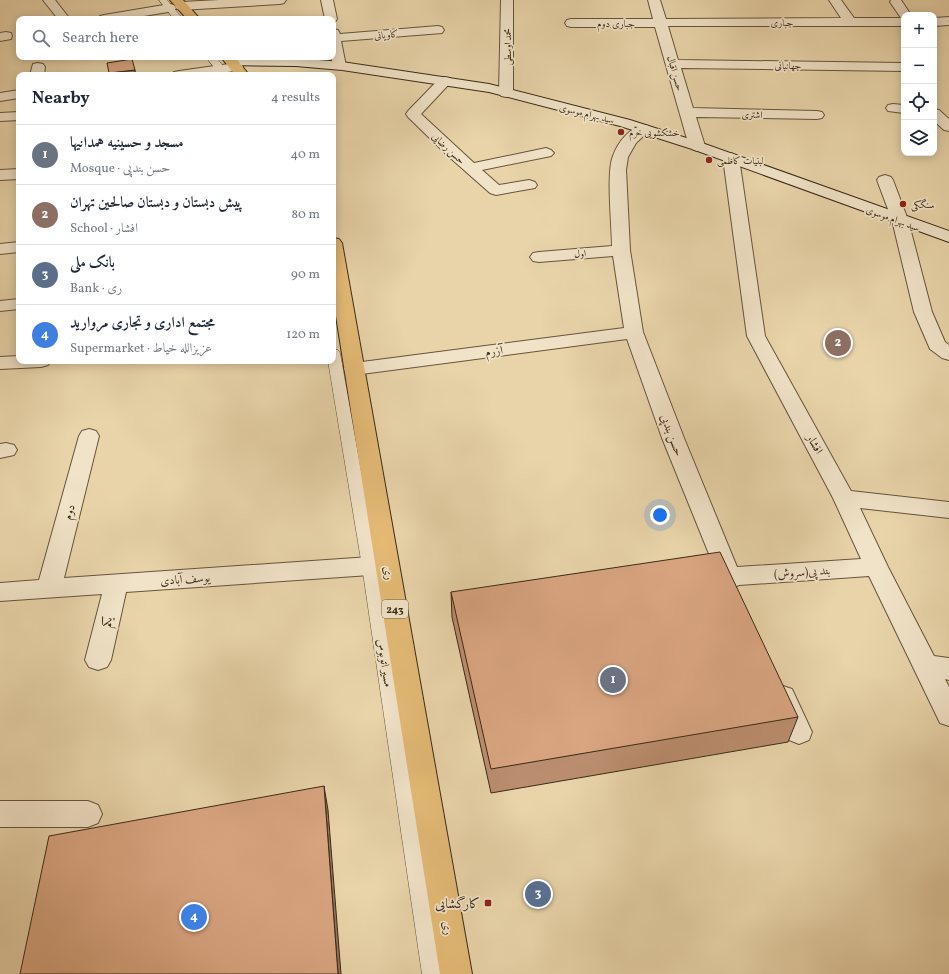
<!DOCTYPE html>
<html lang="en">
<head>
<meta charset="utf-8">
<style>
	:root { --surface:#fff; --page:#f6f6f7; --text:#1f2937; --muted:#747a83; --line:#e0e1e3; --accent:#111827 }
	body { margin:0; font-family:Vollkorn,Amiri,serif; background:var(--page); color:var(--text) }
	.controls { position:absolute; right:12px; top:12px; display:grid; overflow:hidden; border-radius:8px; box-shadow:0 2px 10px #0003 }
	.controls button { width:36px; height:36px; display:grid; place-items:center; padding:0; border:0; border-bottom:1px solid var(--line); background:var(--surface); color:var(--text); font:20px sans-serif }
	.you { position:absolute; left:660px; top:515px; width:14px; height:14px; margin:-10px; border:3px solid #fff; border-radius:50%; background:#1a73e8; box-shadow:0 0 0 6px #1a73e833 }
	.badge { display:grid; place-items:center; width:26px; height:26px; border-radius:50%; background:var(--accent); color:#fff; font-size:13px; font-weight:700 }
	.pin { position:absolute; translate:-50% -50%; border:2px solid #fff; box-shadow:0 1px 4px #0006 }
	.list { margin:0; padding:0; list-style:none }
	h2 { display:flex; justify-content:space-between; align-items:center; height:52px; margin:0; padding:0 16px; font-size:17px }
	h2 small { font-size:13px; font-weight:400; color:var(--muted) }
	.list li { display:grid; grid-template-columns:26px 1fr auto; gap:12px; align-items:center; box-sizing:border-box; height:60px; padding:0 16px; border-top:1px solid var(--line) }
	.list b { display:block; font-size:15px; white-space:nowrap }
	.list p { margin:0; font-size:13px; white-space:nowrap; color:var(--muted) }
	.list em { font-size:13px; font-style:normal; color:var(--muted) }
	.icon { flex:none; width:22px; height:22px; fill:none; stroke:currentColor; stroke-width:2; stroke-linecap:round; stroke-linejoin:round }
	.map { position:relative; flex:none; width:949px; height:974px; overflow:hidden }
	.search { position:absolute; background:var(--surface); box-shadow:0 2px 10px #0003; left:16px; top:16px; width:320px; height:44px; display:flex; align-items:center; gap:10px; box-sizing:border-box; padding:0 14px; border-radius:8px; color:var(--muted); font-size:15px }
	.panel { position:absolute; background:var(--surface); box-shadow:0 2px 10px #0003; left:16px; top:72px; width:320px; height:292px; border-radius:8px }
	.map>svg:first-child { display:block }
	.lines { fill:none; stroke-linecap:round; stroke-linejoin:round }
	.lane-casing { stroke:#66543c; stroke-width:1 }
	.street-casing { stroke:#66543c; stroke-width:2 }
	.secondary-casing { stroke:#3a2a17; stroke-width:2 }
	.primary-casing { stroke:#3a2a17; stroke-width:2 }
	.lane { fill:#f1e3c8; fill-rule:evenodd }
	.street { fill:#f1e3c8; fill-rule:evenodd }
	.secondary { fill:#f1e3c8; fill-rule:evenodd }
	.primary { fill:#e4ba75; fill-rule:evenodd }
	.wall { fill:#bb8e6f; stroke:#3a2a17 }
	.shaded-wall { fill:#98745a; stroke:#3a2a17 }
	.building { fill:#d9a581; stroke:#3a2a17 }
	.poi-dot { fill:#8f2418; stroke:#f1e3c8; stroke-width:1.5 }
	.labels { text-anchor:middle; stroke-width:3.5; stroke-linejoin:round; paint-order:stroke }
	.far-street-label { font-size:10px; fill:#3a2a17; stroke:#f1e3c8 }
	.far-poi-label { font-size:10px; fill:#3a2a17; stroke:#f1e3c8; text-anchor:start }
	.shield { fill:#f1e3c8; stroke:#71624c; stroke-width:1 }
	.shield-label { font-size:11px; font-weight:bold; fill:#3a2a17 }
	.street-label { font-size:12px; fill:#3a2a17; stroke:#f1e3c8 }
	.near-poi-label { font-size:14px; fill:#3a2a17; stroke:#f1e3c8; text-anchor:end }
</style>
</head>
<body>
<div class="map">
<svg width="949" height="974" viewBox="0 0 949 974">
	<rect width="100%" height="100%" fill="#e9d4aa"/>
	<filter id="stains"><feTurbulence type="fractalNoise" baseFrequency=".005" numOctaves="4"/><feColorMatrix values="0 0 0 0 .2 0 0 0 0 .09 0 0 0 0 .02 0 0 0 .5 -.17"/></filter>
	<radialGradient id="worn" r=".72"><stop offset=".6" stop-color="#630" stop-opacity="0"/><stop offset="1" stop-color="#630" stop-opacity=".3"/></radialGradient>
	<g class="lines">
		<g class="lane-casing">
			<g id="lane">
				<polygon points="159,0 167,0 183,19 174,19"/>
				<polygon points="206,57 216,57 230,75 220,75"/>
				<polygon points="333,349 338,350 340,353 378,566 444,974 422,974 362,566 328,361 333,361"/>
			</g>
		</g>
		<g class="street-casing">
			<g id="street">
				<polygon points="43,0 55,0 70,19 58,19"/>
				<polygon points="220,0 286,0 284,3 280,4 181,10 177,9 175,6 177,3 181,2"/>
				<polygon points="321,0 333,0 337,19 335,22 333,22 333,19 325,19"/>
				<polygon points="501,0 513,0 513,93 511,96 506,97 501,96 499,93"/>
				<polygon points="648,0 660,0 666,19 841,18 829,0 841,0 854,18 903,18 901,18 890,2 891,0 901,0 911,15 904,15 904,26 668,26 678,60 904,63 904,71 681,68 693,108 817,111 822,112 824,115 822,118 817,119 696,117 705,146 702,149 697,151 692,149 689,146 655,27 571,27 567,26 565,23 567,20 571,19 653,19"/>
				<polygon points="170,4 174,5 176,8 174,11 126,19 98,19 100,16 104,15"/>
				<polygon points="949,17 949,25 934,26 934,18"/>
				<polygon points="438,26 442,27 444,30 442,33 341,41 346,66 344,69 334,69 331,57 333,57 333,29 338,30 340,34"/>
				<polygon points="6,32 11,33 12,36 11,39 0,41 0,33"/>
				<polygon points="38,63 43,64 45,67 44,75 30,75 33,64"/>
				<polygon points="236,63 241,64 243,67 241,70 208,75 172,75 174,72 179,71"/>
				<polygon points="445,77 450,78 452,81 421,114 474,163 546,148 551,150 554,153 551,156 482,170 499,185 529,180 535,182 537,185 535,188 496,195 490,193 447,155 408,117 406,114 408,111 440,78"/>
				<polygon points="19,90 19,98 0,101 0,93"/>
				<polygon points="893,104 904,105 904,113 888,111 886,108 888,105"/>
				<polygon points="934,109 939,110 949,119 949,131 944,130 934,121"/>
				<polygon points="19,112 19,120 0,121 0,113"/>
				<path d="M644,125L649,126L651,129L636,143L628,157L626,170L630,250L643,332L684,438L737,567L861,559L833,498L747,336L723,158L726,155L731,153L736,155L739,158L765,336L851,491L949,502V518L860,508L888,567L934,656L949,658V680L945,679L949,687V726L940,723L869,576L739,585L730,589L722,586L662,438L627,339L354,375L347,373L344,369L347,365L354,363L624,328L613,256L539,262L533,261L530,257L533,253L539,252L612,246C612,226 606,172 613,156C618,142 629,128 644,125Z"/>
				<polygon points="19,169 19,179 0,180 0,170"/>
				<polygon points="885,175 891,177 893,180 908,220 932,312 945,342 949,345 949,360 942,358 930,349 914,312 892,220 877,180 879,177"/>
				<polygon points="19,242 19,252 0,254 0,244"/>
				<polygon points="19,299 19,309 0,311 0,301"/>
				<polygon points="19,356 19,361 51,361 48,365 41,367 0,369 0,357"/>
				<polygon points="89,429 96,431 99,436 64,578 370,557 378,560 382,566 378,572 370,575 126,592 111,660 107,667 98,670 89,667 85,660 102,594 0,601 0,583 39,580 79,436 82,431"/>
				<polygon points="6,443 14,445 17,450 14,455 0,458 0,444"/>
				<polygon points="783,686 792,689 812,732 809,740 799,744 789,740 770,697 774,689"/>
				<polygon points="0,801 88,801 98,805 102,814 98,823 88,827 0,827"/>
			</g>
		</g>
		<g class="secondary-casing">
			<polygon id="secondary" points="233,58 296,58 342,62 489,84 630,120 702,143 949,231 949,242 692,149 620,126 489,92 342,70 296,66 228,65 226,62 228,59"/>
		</g>
		<g class="primary-casing">
			<g id="primary">
				<polygon points="170,0 183,0 200,19 187,19"/>
				<polygon points="221,57 235,57 249,75 235,75"/>
				<polygon points="333,238 339,239 342,243 472,974 440,974 333,297"/>
			</g>
		</g>
		<use href="#lane" class="lane"/>
		<use href="#street" class="street"/>
		<use href="#secondary" class="secondary"/>
		<use href="#primary" class="primary"/>
	</g>
	<polygon class="wall" points="451,592 798,717 788,742 491,793 452,617"/>
	<g class="shaded-wall">
		<polygon points="135,70 136,75 110,75 109,73"/>
		<polygon points="324,786 328,810 341,974 338,974"/>
	</g>
	<g class="building">
		<polygon points="132,59 135,70 109,73 107,63"/>
		<polygon points="720,552 798,717 491,769 451,592"/>
		<polygon points="324,786 338,974 20,974 49,836"/>
	</g>
	<g class="poi-dot">
		<circle cx="621" cy="132" r="4"/>
		<circle cx="709" cy="160" r="4"/>
		<circle cx="903" cy="204" r="4"/>
		<rect x="484" y="899" width="8" height="8" rx="2"/>
	</g>
	<g class="labels">
		<g class="far-street-label">
			<text x="782" y="26">جباری</text>
			<text x="616" y="27">جباری دوم</text>
			<text transform="translate(386 34) rotate(-5)" y="4">کاویانی</text>
			<text transform="translate(507 47) rotate(-90)" y="4">محمد اوسطی</text>
			<text transform="translate(788 65) rotate(1)" y="4">جهانبانی</text>
			<text transform="translate(676 73) rotate(74)" y="4">حسن اقبال</text>
			<text transform="translate(587 113) rotate(14)" y="4">سید بهرام موسوی</text>
			<text transform="translate(752 114) rotate(2)" y="4">اشتری</text>
			<text transform="translate(449 148) rotate(43)" y="4">حسن رضایی</text>
			<text transform="translate(893 218) rotate(20)" y="4">سید بهرام موسوی</text>
			<text transform="translate(580 253) rotate(-5)" y="4">اول</text>
		</g>
		<g class="far-poi-label">
			<text x="629" y="136">خشکشویی خرّم</text>
			<text x="717" y="164">لبنیات کاظمی</text>
			<text x="911" y="208">سنگکی</text>
		</g>
		<rect class="shield" x="382" y="600" width="26" height="18" rx="3"/>
		<g class="shield-label">
			<text x="395" y="613">243</text>
		</g>
		<g class="street-label">
			<text transform="translate(494 351) rotate(-8)" y="4">آزرم</text>
			<text transform="translate(672 435) rotate(69)" y="4">حسن بندپی</text>
			<text transform="translate(815 444) rotate(61)" y="4">افشار</text>
			<text transform="translate(69 512) rotate(-75)" y="4">دوم</text>
			<text transform="translate(802 572) rotate(-4)" y="4">بند پی(سروش)</text>
			<text transform="translate(389 573) rotate(80)" y="4">ری</text>
			<text transform="translate(185 579) rotate(-4)" y="4">یوسف آبادی</text>
			<text transform="translate(107 622) rotate(-77)" y="4">یکم</text>
			<text transform="translate(385 663) rotate(81)" y="4">مسیر اتوبوس</text>
			<text transform="translate(448 928) rotate(80)" y="4">ری</text>
		</g>
		<g class="near-poi-label">
			<text x="480" y="908">کارگشایی</text>
		</g>
	</g>
	<rect width="100%" height="100%" filter="url(#stains)"/>
	<rect width="100%" height="100%" fill="url(#worn)"/>
</svg>
<div class="controls">
<button>+</button>
<button>−</button>
<button><svg class="icon" aria-label="locate" viewBox="0 0 24 24"><circle cx="12" cy="12" r="6"/><path d="M12 2v4M12 18v4M2 12h4M18 12h4"/></svg></button>
<button><svg class="icon" aria-label="layers" viewBox="0 0 24 24"><path d="M12 4l9 5-9 5-9-5zM3 14l9 5 9-5"/></svg></button>
</div>
<div class="you"></div>
<div class="pin badge" style="left:613px;top:680px;background:#6b7280">1</div>
<div class="pin badge" style="left:838px;top:343px;background:#8d6e63">2</div>
<div class="pin badge" style="left:538px;top:894px;background:#5c6f8a">3</div>
<div class="pin badge" style="left:194px;top:917px;background:#3f7fe0">4</div>
<div class="search"><svg class="icon" aria-label="search" viewBox="0 0 24 24"><circle cx="10" cy="10" r="6"/><path d="M15 15l6 6"/></svg>Search here</div>
<section class="panel">
<h2>Nearby<small>4 results</small></h2>
<ul class="list">
<li><span class="badge" style="background:#6b7280">1</span><div><b>مسجد و حسینیه همدانیها</b><p>Mosque · حسن بندپی</p></div><em>40 m</em></li>
<li><span class="badge" style="background:#8d6e63">2</span><div><b>پیش دبستان و دبستان صالحین تهران</b><p>School · افشار</p></div><em>80 m</em></li>
<li><span class="badge" style="background:#5c6f8a">3</span><div><b>بانک ملی</b><p>Bank · ری</p></div><em>90 m</em></li>
<li><span class="badge" style="background:#3f7fe0">4</span><div><b>مجتمع اداری و تجاری مروارید</b><p>Supermarket · عزیزالله خیاط</p></div><em>120 m</em></li>
</ul>
</section>
</div>
</body>
</html>
